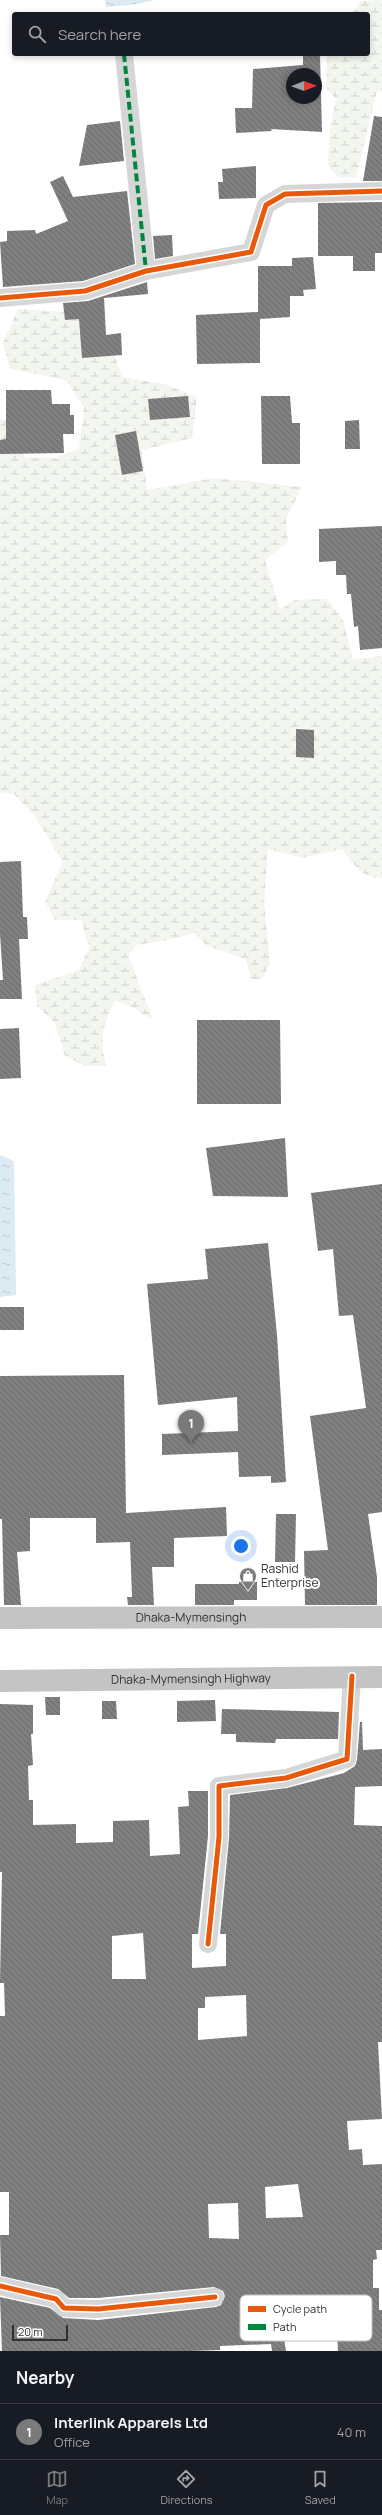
<!DOCTYPE html>
<html lang="en">
<head>
<meta charset="utf-8">
<style>
	:root { --surface:#171b24; --page:#20242c; --text:#f1f3f6; --muted:#9ea1a6; --line:#363941; --accent:#7a7a7a }
	body { margin:0; font-family:Manrope,sans-serif; background:var(--page); color:var(--text) }
	.compass { position:absolute; left:286px; top:68px; width:36px; height:36px; border-radius:50%; background:var(--surface); box-shadow:0 2px 6px #0003; rotate:89deg }
	.scale { position:absolute; left:12px; bottom:10px; width:56px; box-sizing:border-box; padding-left:4px; border:2px solid #323232; border-top:0; font-size:11px; line-height:14px; white-space:nowrap; color:#323232; -webkit-text-stroke:3px #fff; paint-order:stroke }
	.you { position:absolute; left:241px; top:1546px; width:14px; height:14px; margin:-10px; border:3px solid #fff; border-radius:50%; background:#1a73e8; box-shadow:0 0 0 6px #1a73e833 }
	.badge { display:grid; place-items:center; width:26px; height:26px; border-radius:50%; background:var(--accent); color:#fff; font-size:13px; font-weight:700 }
	.pin { position:absolute; translate:-50% -33px; filter:drop-shadow(0 1px 2px #0008) }
	.pin::after { content:''; position:absolute; top:21px; width:14px; height:12px; background:inherit; clip-path:polygon(0 0,100% 0,50% 100%) }
	.list { margin:0; padding:0; list-style:none }
	h2 { display:flex; justify-content:space-between; align-items:center; height:52px; margin:0; padding:0 16px; font-size:17px }
	h2 small { font-size:13px; font-weight:400; color:var(--muted) }
	.list li { display:grid; grid-template-columns:26px 1fr auto; gap:12px; align-items:center; box-sizing:border-box; height:56px; padding:0 16px; border-top:1px solid var(--line) }
	.list b { display:block; font-size:15px; white-space:nowrap }
	.list p { margin:0; font-size:13px; white-space:nowrap; color:var(--muted) }
	.list em { font-size:13px; font-style:normal; color:var(--muted) }
	.icon { flex:none; width:22px; height:22px; fill:none; stroke:currentColor; stroke-width:2; stroke-linecap:round; stroke-linejoin:round }
	.map { position:relative; flex:none; width:382px; height:2351px; overflow:hidden }
	.search { position:absolute; background:var(--surface); box-shadow:0 2px 6px #0003; left:12px; right:12px; top:12px; height:44px; display:flex; align-items:center; gap:10px; box-sizing:border-box; padding:0 14px; border-radius:4px; color:var(--muted); font-size:15px }
	.sheet { height:108px; background:var(--surface) }
	nav { display:flex; justify-content:space-around; align-items:center; box-sizing:border-box; height:56px; border-top:1px solid var(--line); background:var(--surface); font-size:11px; color:var(--muted) }
	nav a { display:grid; justify-items:center; gap:2px }
	nav .on { color:var(--accent) }
	.map>svg:first-child { display:block }
	.wetland { fill:url(#wetland-marsh) }
	.water { fill:url(#water-ripples) }
	.building { fill:url(#building-back-hatch); fill-rule:evenodd }
	.lines { fill:none; stroke-linecap:round; stroke-linejoin:round }
	.minor { stroke:#d6d6d6; stroke-width:18 }
	.highway { stroke:#c4c4c4; stroke-width:22 }
	.quiet { stroke:#00873e; stroke-width:4; stroke-dasharray:8 4; stroke-linecap:butt }
	.cycleway-casing { stroke:#fff; stroke-width:8 }
	.cycleway { stroke:#e8590c; stroke-width:5 }
	.labels { text-anchor:middle; stroke-width:4; stroke-linejoin:round; paint-order:stroke }
	.poi-label { font-size:12px; fill:#323232; stroke:#fff; text-anchor:start }
	.street-label { font-size:12px; fill:#323232; stroke:#fff }
	.key { fill:#fff; stroke:#c2c2c2; stroke-width:1 }
	.key-label { font-size:11px; fill:#323232 }
</style>
</head>
<body>
<div class="map">
<svg width="382" height="2351" viewBox="0 0 382 2351">
	<defs>
		<pattern id="wetland-marsh" width="20" height="14" patternUnits="userSpaceOnUse"><rect width="20" height="14" fill="#f2f6ee"/><path d="M1 5h8M5 5V1M11 12h8M15 12V8" fill="none" stroke="#d0d3cd"/></pattern>
		<pattern id="water-ripples" width="26" height="14" patternUnits="userSpaceOnUse"><rect width="26" height="14" fill="#dceaf3"/><path d="M2 4q2-2 4 0t4 0M15 11q2-2 4 0t4 0" fill="none" stroke="#bdc9d1"/></pattern>
		<pattern id="building-back-hatch" width="6" height="6" patternUnits="userSpaceOnUse"><rect width="6" height="6" fill="#808080"/><path d="M-1 5l2 2M0 0l6 6M5-1l2 2" fill="none" stroke="#696969"/></pattern>
	</defs>
	<rect width="100%" height="100%" fill="#fff"/>
	<g class="wetland">
		<polygon points="382,0 382,92 377,91 356,177 338,178 328,165 330,129 336,99 326,88 327,54 368,54 368,14 352,14 361,1"/>
		<path d="M18,309L66,312L99,311L122,377L164,384L197,397L192,438L142,450L147,490L214,478L302,487L286,519L288,542L265,560L280,610L294,600L327,599L343,620L353,659L382,656V878C361,878 354,864 342,849L303,858L268,849L264,903L270,964L262,979H251L246,959L207,946L195,933L168,940L136,945L128,955L153,1020L130,1006L115,1000C101,1028 100,1037 106,1066H85L65,1056L55,1023L37,1006L35,985L79,970L89,947L81,920H55L45,902L63,861L33,814L14,794L0,792V419L18,425L24,457L55,458L79,449L84,407L66,380L10,369L3,343Z"/>
	</g>
	<g class="water">
		<polygon points="105,0 155,0 132,5 106,7"/>
		<polygon points="0,1155 14,1161 16,1295 0,1297"/>
	</g>
	<g class="building">
		<path d="M303,54H320L322,132L271,129L272,131L236,133L235,108H252L253,69L303,65ZM292,74H316V98H292Z"/>
		<polygon points="374,116 382,117 382,181 363,181"/>
		<polygon points="120,121 124,161 79,166 87,125"/>
		<polygon points="256,166 256,198 219,199 218,182 223,182 222,169"/>
		<polygon points="63,176 73,197 127,191 135,264 83,281 3,287 0,242 7,241 7,231 35,230 36,234 68,221 50,182"/>
		<polygon points="382,202 382,253 375,253 375,271 353,271 353,256 318,256 318,203"/>
		<polygon points="172,235 173,256 155,259 153,236"/>
		<polygon points="313,257 316,289 303,290 304,296 290,296 290,317 260,319 260,363 197,364 196,315 258,312 258,266 292,266 292,258"/>
		<polygon points="147,282 148,294 104,298 106,335 121,333 122,355 82,358 79,319 65,320 63,303 88,301"/>
		<polygon points="6,390 51,390 52,404 70,404 70,415 74,415 74,434 63,434 64,453 0,454 0,440 6,439"/>
		<polygon points="188,396 190,417 150,420 148,399"/>
		<polygon points="261,396 290,396 292,423 300,423 300,464 262,464"/>
		<polygon points="359,420 360,449 345,449 345,421"/>
		<polygon points="136,431 143,471 122,475 115,435"/>
		<polygon points="382,526 382,648 360,650 358,626 354,627 351,594 347,594 346,575 336,575 336,561 319,562 319,529"/>
		<polygon points="296,729 314,730 314,758 296,757"/>
		<polygon points="21,861 23,917 27,917 28,939 19,939 22,999 0,999 0,980 3,980 0,934 0,862"/>
		<polygon points="197,1020 280,1020 281,1104 197,1104"/>
		<polygon points="19,1028 21,1078 0,1079 0,1029"/>
		<polygon points="285,1138 288,1197 213,1196 206,1148"/>
		<polygon points="382,1184 382,1512 368,1514 377,1577 377,1605 305,1605 304,1551 328,1550 310,1416 366,1408 353,1315 339,1316 333,1249 318,1251 311,1193"/>
		<polygon points="268,1243 277,1335 286,1482 271,1483 271,1476 239,1477 238,1452 162,1455 162,1434 238,1431 237,1397 158,1405 147,1284 208,1279 205,1249"/>
		<rect x="0" y="1307" width="24" height="23"/>
		<polygon points="124,1375 126,1513 226,1507 227,1536 174,1538 174,1567 152,1567 154,1605 128,1605 127,1597 132,1597 130,1542 96,1543 96,1518 30,1518 30,1551 17,1552 21,1605 4,1605 2,1519 0,1519 0,1376"/>
		<polygon points="276,1514 296,1514 295,1562 275,1562"/>
		<polygon points="239,1582 257,1582 257,1600 234,1600 234,1605 195,1605 195,1584 239,1584"/>
		<polygon points="45,1697 60,1697 60,1715 46,1715"/>
		<polygon points="215,1700 216,1721 177,1722 177,1701"/>
		<polygon points="102,1701 116,1701 117,1719 102,1719"/>
		<path d="M0,1704L33,1705V1734H31L33,1765L28,1766L29,1800H33V1825L76,1824V1843L113,1842V1821L149,1820L150,1856L180,1854L178,1807L189,1806L188,1791H208V1836L198,1934H192V1968L226,1966V1934H220L229,1838L230,1795L287,1788L344,1773L355,1766L357,1760L360,1722H362L363,1750L382,1749V1786L355,1787L354,1825L382,1826V2042H378L382,2119L347,2121L349,2150L362,2149L363,2165L382,2164V2250H376L377,2259L373,2260V2288H379V2310H382V2351H338L337,2330H333L332,2318L281,2319L286,2351H272L271,2344L220,2346V2350L191,2351H2L0,2297L50,2308L63,2318L98,2320L216,2307L221,2305L225,2296L223,2291L214,2287L98,2298H69L58,2289L1,2276L0,2235H9V2192H0V2016H5L4,1983H0L2,1872H0ZM143,1933L146,1979H112V1936ZM246,1995L247,2036L198,2040V2008H205V1997ZM298,2184L303,2217L266,2218L265,2187ZM238,2203L239,2239L209,2238L208,2204Z"/>
		<polygon points="222,1709 339,1712 338,1739 276,1739 275,1743 236,1742 236,1734 221,1734"/>
	</g>
	<g class="lines">
		<g class="minor">
			<polyline points="124,54 146,271"/>
			<polyline points="0,298 85,291 146,271 251,252 266,205 285,194 382,191"/>
			<polyline points="208,1944 219,1837 219,1786 286,1778 347,1759 352,1676"/>
			<polyline points="0,2286 56,2299 64,2308 98,2309 215,2297"/>
		</g>
		<g class="highway">
			<path id="s1" d="M0,1618L382,1617"/>
			<path id="s2" d="M0,1681L382,1677"/>
		</g>
		<polyline class="quiet" points="124,54 146,271"/>
		<g class="cycleway-casing">
			<g id="cycleway">
				<polyline points="0,298 85,291 146,271 251,252 266,205 285,194 382,191"/>
				<polyline points="208,1944 219,1837 219,1786 286,1778 347,1759 352,1676"/>
				<polyline points="0,2286 56,2299 64,2308 98,2309 215,2297"/>
			</g>
		</g>
		<use href="#cycleway" class="cycleway"/>
	</g>
	<defs>
		<g id="shop-pin" transform="scale(0.9)"><path d="M0 17L-7.5 6A9.5 9.5 0 1 1 7.5 6Z" fill="#7a7a7a" stroke="#fff"/><path d="M-5-2.5h2.3a2.7 3.5 0 0 1 5.4 0H5L5.5 6h-11ZM-1.5-2.5h3a1.5 2.3 0 0 0-3 0Z" fill="#fff"/></g>
	</defs>
	<g fill-rule="evenodd">
		<use href="#shop-pin" x="248" y="1576"/>
	</g>
	<g class="labels">
		<g class="poi-label">
			<text x="261" y="1573">Rashid<tspan x="261" dy="14">Enterprise</tspan></text>
		</g>
		<g class="street-label">
			<text dy="4" stroke="none"><textPath href="#s1" startOffset="191">Dhaka-Mymensingh</textPath></text>
			<text dy="4" stroke="none"><textPath href="#s2" startOffset="191">Dhaka-Mymensingh Highway</textPath></text>
		</g>
	</g>
	<rect x="240" y="2295" width="132" height="46" rx="6" class="key"/>
	<rect x="248" y="2306" width="18" height="6" fill="#e8590c"/>
	<rect x="248" y="2324" width="18" height="6" fill="#00873e"/>
	<g class="key-label">
		<text x="273" y="2313">Cycle path</text>
		<text x="273" y="2331">Path</text>
	</g>
</svg>
<svg class="compass" viewBox="-18 -18 36 36"><path d="M0-13l5 13h-10z" fill="#e53935"/><path d="M0 13l5-13h-10z" fill="#9ea1a6"/></svg>
<div class="scale">20 m</div>
<div class="you"></div>
<div class="pin badge" style="left:191px;top:1443px">1</div>
<div class="search"><svg class="icon" aria-label="search" viewBox="0 0 24 24"><circle cx="10" cy="10" r="6"/><path d="M15 15l6 6"/></svg>Search here</div>
</div>
<section class="sheet">
<h2>Nearby<small></small></h2>
<ul class="list">
<li><span class="badge">1</span><div><b>Interlink Apparels Ltd</b><p>Office</p></div><em>40 m</em></li>
</ul>
</section>
<nav>
<a class="on"><svg class="icon" aria-label="map" viewBox="0 0 24 24"><path d="M3 6l6-2 6 2 6-2v14l-6 2-6-2-6 2zM9 4v14M15 6v14"/></svg>Map</a>
<a><svg class="icon" aria-label="directions" viewBox="0 0 24 24"><path d="M12 3l9 9-9 9-9-9zM9 14v-3h6M13 9l2 2-2 2"/></svg>Directions</a>
<a><svg class="icon" aria-label="saved" viewBox="0 0 24 24"><path d="M7 4h10v16l-5-4-5 4z"/></svg>Saved</a>
</nav>
</body>
</html>
